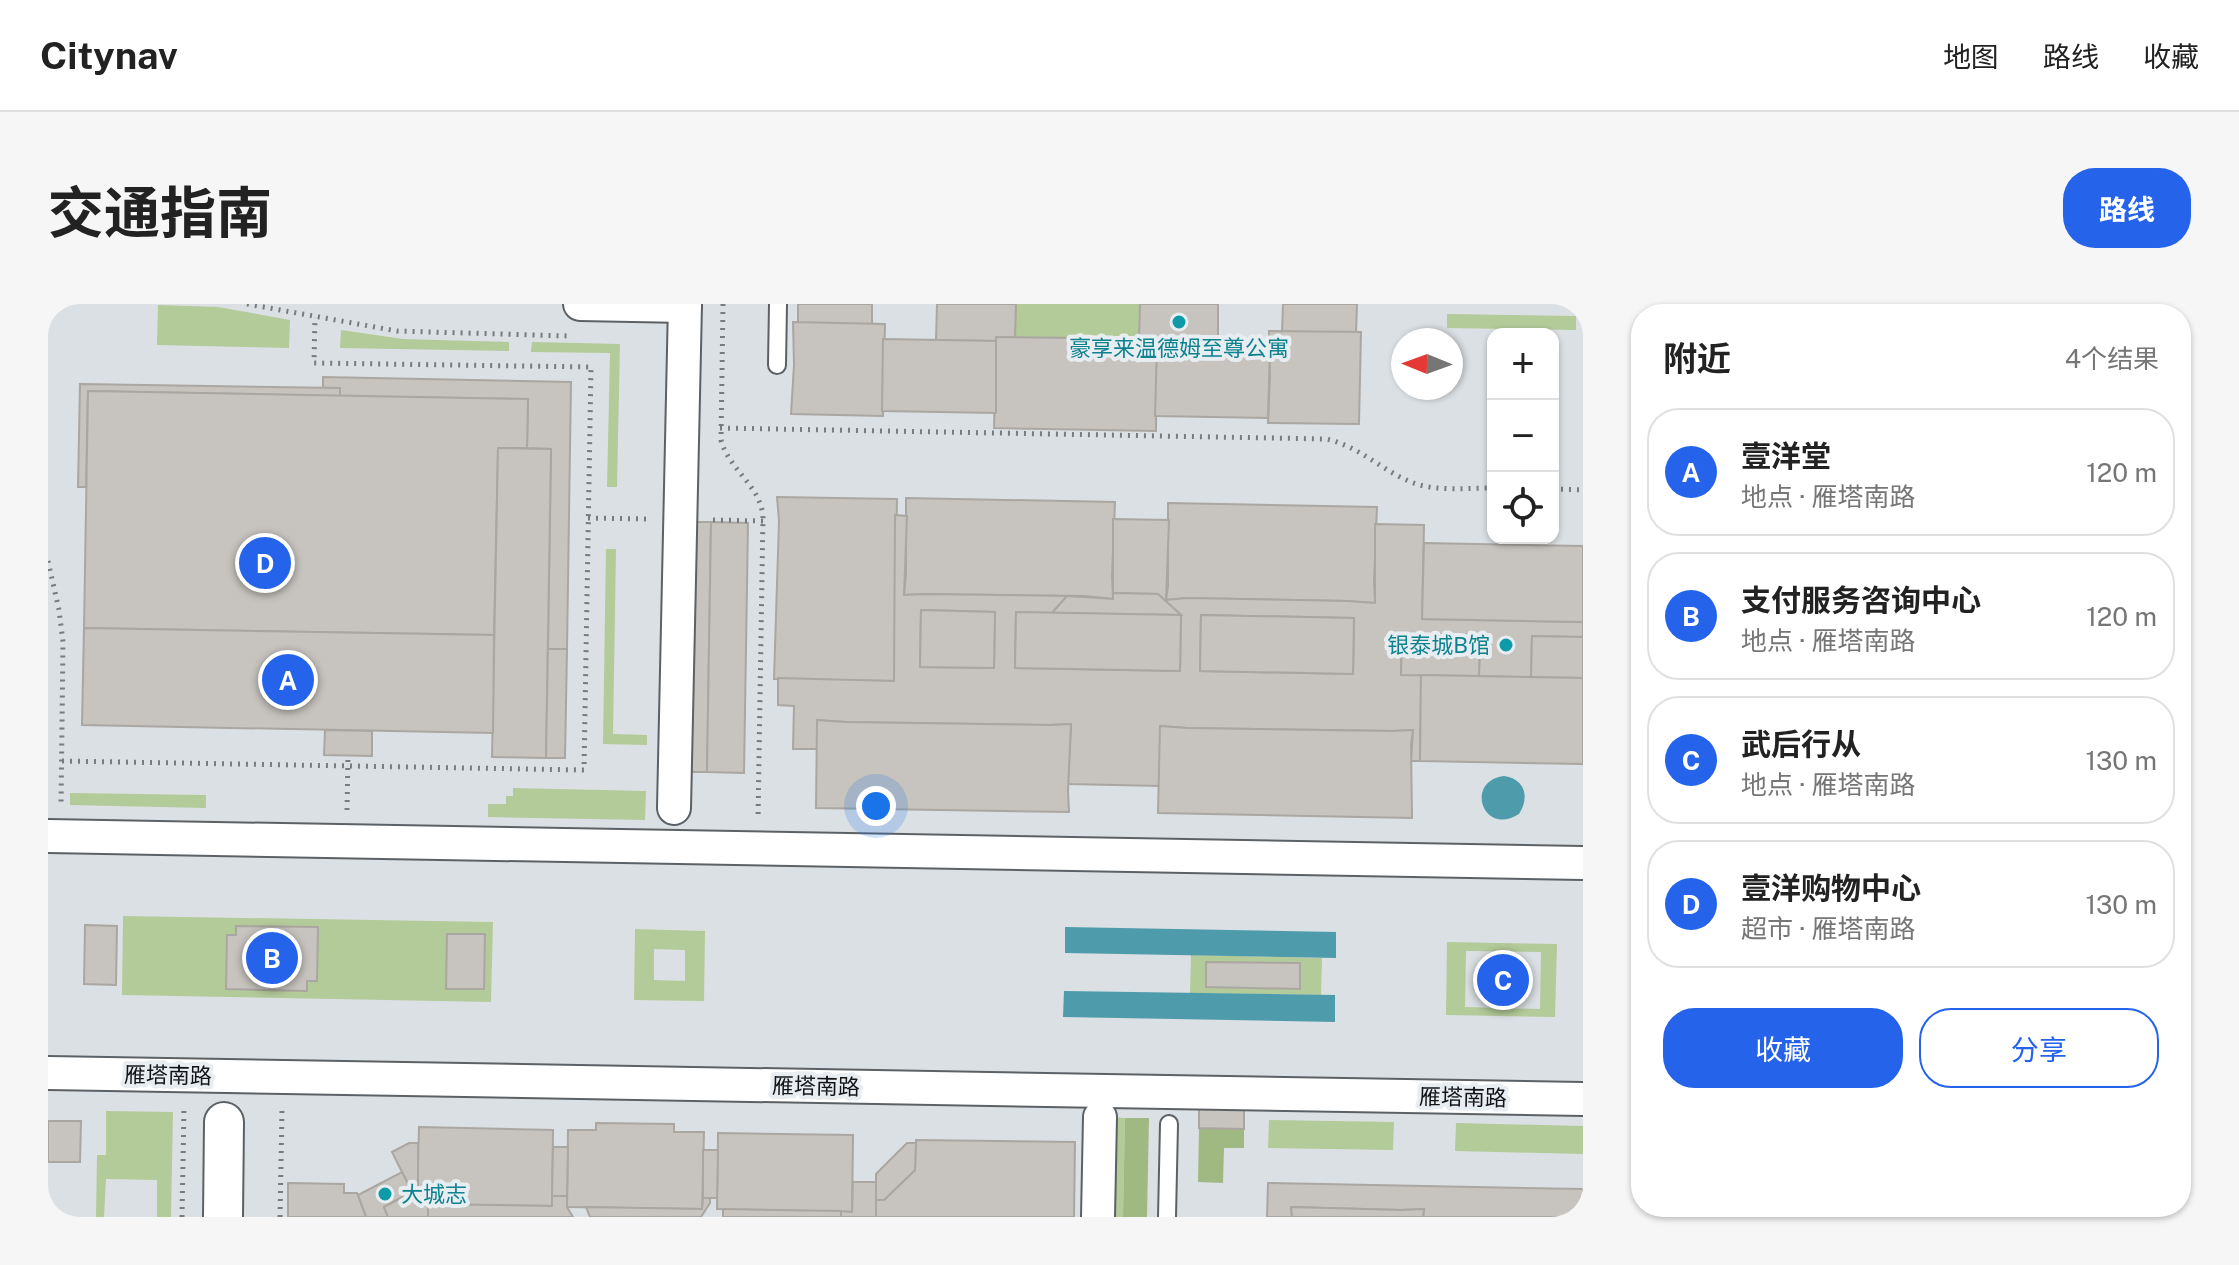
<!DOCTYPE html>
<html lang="zh">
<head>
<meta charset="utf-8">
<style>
	:root { --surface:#fff; --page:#f6f6f6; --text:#222; --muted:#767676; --line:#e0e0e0; --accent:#2563eb }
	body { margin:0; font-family:"Public Sans","Noto Sans SC",sans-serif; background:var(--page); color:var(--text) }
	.controls { position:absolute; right:24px; top:24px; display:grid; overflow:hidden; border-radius:16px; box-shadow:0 2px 6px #0004 }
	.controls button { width:72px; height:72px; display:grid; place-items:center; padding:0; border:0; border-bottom:2px solid var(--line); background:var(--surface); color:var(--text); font:40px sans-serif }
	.compass { position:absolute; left:1343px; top:24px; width:72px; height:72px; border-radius:50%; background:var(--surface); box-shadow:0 2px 6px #0004; rotate:271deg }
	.you { position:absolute; left:828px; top:502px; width:28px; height:28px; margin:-20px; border:6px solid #fff; border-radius:50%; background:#1a73e8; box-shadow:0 0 0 12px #1a73e833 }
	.badge { display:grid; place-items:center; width:52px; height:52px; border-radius:50%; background:var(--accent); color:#fff; font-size:26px; font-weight:700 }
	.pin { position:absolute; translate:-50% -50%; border:4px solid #fff; box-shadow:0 2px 8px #0006 }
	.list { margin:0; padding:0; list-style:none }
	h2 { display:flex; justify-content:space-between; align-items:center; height:104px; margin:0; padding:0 32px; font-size:34px }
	h2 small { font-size:26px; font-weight:400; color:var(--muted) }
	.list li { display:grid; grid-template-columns:52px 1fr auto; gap:24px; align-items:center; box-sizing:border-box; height:128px; margin:0 16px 16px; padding:0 16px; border:2px solid var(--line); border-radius:32px }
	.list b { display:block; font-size:30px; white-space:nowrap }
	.list p { margin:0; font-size:26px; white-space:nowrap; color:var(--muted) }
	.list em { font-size:26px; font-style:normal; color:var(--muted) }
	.actions { display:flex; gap:16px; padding:24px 32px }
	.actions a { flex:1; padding:18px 0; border:2px solid var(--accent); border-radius:32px; text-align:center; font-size:28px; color:var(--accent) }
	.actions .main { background:var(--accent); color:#fff }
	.icon { flex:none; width:44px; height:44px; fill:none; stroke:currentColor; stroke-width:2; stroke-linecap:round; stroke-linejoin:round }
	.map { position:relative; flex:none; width:1535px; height:913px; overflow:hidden; border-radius:32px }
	header { display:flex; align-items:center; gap:48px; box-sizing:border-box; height:112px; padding:0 40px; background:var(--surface); border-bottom:2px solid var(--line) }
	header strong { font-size:38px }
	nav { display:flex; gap:44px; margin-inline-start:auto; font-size:28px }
	.intro { display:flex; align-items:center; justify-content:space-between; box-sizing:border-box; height:192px; padding:0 48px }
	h1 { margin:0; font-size:56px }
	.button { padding:20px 36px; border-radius:32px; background:var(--accent); color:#fff; font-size:28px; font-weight:700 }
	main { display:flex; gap:48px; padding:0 48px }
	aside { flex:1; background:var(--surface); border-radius:32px; box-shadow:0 2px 6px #0004 }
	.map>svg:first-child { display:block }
	.green { fill:#b3ca99; fill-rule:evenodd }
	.forest { fill:#a0b882 }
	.water { fill:#4e9bab }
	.building { fill:#c7c3be; stroke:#aaa6a1; stroke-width:2; fill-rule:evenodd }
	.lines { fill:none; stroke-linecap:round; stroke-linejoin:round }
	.service-casing { stroke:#5c6165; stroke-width:20 }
	.minor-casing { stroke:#5c6165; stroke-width:36 }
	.tertiary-casing { stroke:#5c6165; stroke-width:42 }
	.path { stroke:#787b7e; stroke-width:5; stroke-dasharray:2 6; stroke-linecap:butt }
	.service { stroke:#fff; stroke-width:16 }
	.minor { stroke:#fff; stroke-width:32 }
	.tertiary { stroke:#fff; stroke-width:38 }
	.culture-dot { fill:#0f9aa8; stroke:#e8edf2; stroke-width:3 }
	.labels { text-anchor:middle; stroke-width:8; stroke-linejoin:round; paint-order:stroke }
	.culture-label { font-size:22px; fill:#0d838f; stroke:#e8edf2 }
	.street-label { font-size:22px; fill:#131416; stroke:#e8edf2 }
</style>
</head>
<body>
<header>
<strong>Citynav</strong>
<nav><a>地图</a><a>路线</a><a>收藏</a></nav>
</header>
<div class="intro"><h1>交通指南</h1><a class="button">路线</a></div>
<main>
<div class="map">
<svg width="1535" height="913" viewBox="0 0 1535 913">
	<rect width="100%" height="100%" fill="#dbe0e4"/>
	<g class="green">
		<polygon points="968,0 1092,0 1091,36 967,34"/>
		<polygon points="110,1 170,3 242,16 241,44 109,41"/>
		<polygon points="1399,10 1528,12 1528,26 1399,24"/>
		<polygon points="293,26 355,35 461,38 461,47 292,44"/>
		<polygon points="484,38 572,40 569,183 559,183 562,49 483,48"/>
		<polygon points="558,245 568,245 565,430 599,431 599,441 555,440"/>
		<polygon points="465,484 598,487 597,516 440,513 440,500 458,500 458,492 465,492"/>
		<polygon points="22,489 158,491 158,504 22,501"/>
		<path d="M75,612L445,618L443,698L74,691ZM189,622L270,623L259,686L178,685L179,632L188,631ZM399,630H437L436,685L398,684Z"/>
		<path d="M587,625L657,627L656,697L586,696ZM606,645L637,646V677L606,676Z"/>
		<path d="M1399,638L1509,640L1507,713L1398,711ZM1418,647L1493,648L1492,705L1417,703Z"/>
		<path d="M1143,651L1274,654L1273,691L1142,689ZM1158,658L1252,659V684L1158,683Z"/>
		<polygon points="58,807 125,808 123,913 109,913 109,876 58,875 56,913 48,913 49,851 58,851"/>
		<polygon points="1063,813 1077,814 1075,913 1061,913"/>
		<polygon points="1221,816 1346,818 1345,846 1220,844"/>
		<polygon points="1408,819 1535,822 1535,850 1407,847"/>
	</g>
	<g class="forest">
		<polygon points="1077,814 1101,814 1099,913 1075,913"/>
		<polygon points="1151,824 1196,825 1196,844 1176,844 1175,879 1150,878"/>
	</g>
	<g class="water">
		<path d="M1456,472C1477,475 1482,493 1471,510C1435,533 1416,477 1456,472Z"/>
		<polygon points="1017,623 1288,628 1288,654 1017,649"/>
		<polygon points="1016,687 1287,691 1287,718 1015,713"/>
	</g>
	<g class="building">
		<polygon points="750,0 824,0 824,21 750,19"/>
		<polygon points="889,0 968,0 967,34 948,33 948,37 888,36"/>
		<polygon points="1092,0 1170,0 1170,41 1109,40 1109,35 1091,36"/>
		<polygon points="1235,0 1309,0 1308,29 1234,28"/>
		<polygon points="745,18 837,20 835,112 743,110 746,61"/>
		<polygon points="1221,27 1313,28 1311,120 1220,119 1222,72"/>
		<polygon points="948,33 1109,35 1108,127 946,124"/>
		<polygon points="835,35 948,37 948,109 834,107"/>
		<polygon points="1109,40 1222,42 1220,114 1107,112"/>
		<polygon points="275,73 523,78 519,345 500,345 503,145 479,144 480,95 292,92 292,84 275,84"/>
		<polygon points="32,80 292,84 292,92 40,87 38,183 30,183"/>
		<polygon points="40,87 480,95 479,144 450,144 446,331 36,324"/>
		<polygon points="450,144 503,145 498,454 444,453"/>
		<polygon points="729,193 849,195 846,377 726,375 731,217"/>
		<polygon points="858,194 1067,198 1064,272 1065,295 1037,292 877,290 856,291 858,270"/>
		<polygon points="1120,199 1329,203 1326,278 1327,299 1299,297 1139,294 1118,296 1120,282"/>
		<path d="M847,211L859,212L856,291L877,290L1019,292L1004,309L968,308L967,364L1132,367L1133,311L1110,290L1065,289V215L1121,216L1118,296L1139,294L1299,297L1327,299V220L1376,221L1374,315L1535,318V333L1484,332L1483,373L1431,372L1432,331L1354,330L1353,371H1373L1372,457H1363L1365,426L1344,427L1139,424L1112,422V482L1020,480L1023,420L1002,421L797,418L769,416L770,445H745L746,402L730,401V374L846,377ZM873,306L947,308L946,364L872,363ZM1153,311L1306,314L1305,370L1152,367Z"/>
		<polygon points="636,218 663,218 659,468 632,468"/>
		<polygon points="663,218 700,219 696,469 659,468"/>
		<polygon points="1376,239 1535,242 1535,318 1374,315"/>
		<polygon points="1065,289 1110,290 1133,311 1004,309 1019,292 1065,295"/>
		<polygon points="873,306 947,308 946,364 872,363"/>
		<polygon points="968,308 1133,311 1132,367 967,364"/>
		<polygon points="1153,311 1306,314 1305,370 1152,367"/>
		<polygon points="36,324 446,331 445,429 34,421"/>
		<polygon points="1354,330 1432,331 1431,372 1353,371"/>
		<polygon points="1484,332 1535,333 1535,374 1483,373"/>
		<polygon points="500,345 519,345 517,454 498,454"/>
		<polygon points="1373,371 1535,374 1535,460 1372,457"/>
		<polygon points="769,416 797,418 1002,421 1023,420 1020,487 1021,508 768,504"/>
		<polygon points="1112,422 1139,424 1344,427 1365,426 1363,441 1364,514 1110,509"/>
		<polygon points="277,426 324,427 324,452 276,451"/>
		<polygon points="37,621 69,622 68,681 36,680"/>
		<polygon points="188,622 270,623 269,677 259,677 259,687 178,685 179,631 188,631"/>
		<polygon points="399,630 437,630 436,685 398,685"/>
		<polygon points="1158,658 1252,659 1252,685 1158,683"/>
		<polygon points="1151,799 1196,800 1196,825 1151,824"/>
		<polygon points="0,817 33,817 32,858 0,858"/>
		<polygon points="548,819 626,820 626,828 656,828 654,905 519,903 520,826 548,826"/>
		<polygon points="371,823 505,826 504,902 369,900"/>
		<polygon points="670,829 805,831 804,908 669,905"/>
		<polygon points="868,836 1027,838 1026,913 828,913 828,896 836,896 867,866"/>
		<polygon points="361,839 370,839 370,888 364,888 344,848"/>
		<polygon points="859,839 868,839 867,866 836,896 828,896 828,870"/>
		<polygon points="505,843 520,843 519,892 504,892"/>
		<polygon points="655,846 670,846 669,894 655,894"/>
		<polygon points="354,868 364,888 336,903 340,913 318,913 310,891"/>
		<polygon points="805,878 828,878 828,913 793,913 793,907 804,908"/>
		<polygon points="240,879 296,880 296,889 309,889 318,913 240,913"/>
		<polygon points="1220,879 1535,885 1535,913 1375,913 1376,905 1353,906 1243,903 1244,913 1219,913"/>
		<polygon points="364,888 370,888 369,900 380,900 380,913 340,913 336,903"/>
		<polygon points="504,892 519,892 519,903 525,913 380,913 380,900 504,902"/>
		<polygon points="655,894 662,894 662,899 653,913 542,913 538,903 654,905"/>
		<polygon points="1243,903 1353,906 1376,905 1375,913 1244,913"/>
		<polygon points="675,905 793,907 793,913 675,913"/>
	</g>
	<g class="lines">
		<g class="service-casing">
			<g id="service">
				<polyline points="729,61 730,0"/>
				<polyline points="1119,913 1121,820"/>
			</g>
		</g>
		<g class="minor-casing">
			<g id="minor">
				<polyline points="532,0 637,2"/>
				<polyline points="626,504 637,0"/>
				<polyline points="0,532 1535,559"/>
				<polyline points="0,769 1535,795"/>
				<polyline points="1050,913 1052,813"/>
			</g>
		</g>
		<g class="tertiary-casing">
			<polyline id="tertiary" points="175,913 176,818"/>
		</g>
		<g class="path">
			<polyline points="199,0 349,27 521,32"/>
			<path d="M675,0L673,136C681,166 712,181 715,212L710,515"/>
			<path d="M672,124L1278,135C1311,142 1333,166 1363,178C1387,188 1419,184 1445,184"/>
			<polyline points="1505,185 1535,186"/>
			<polyline points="540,214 599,215"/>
			<polyline points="665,216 715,217"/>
			<polyline points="0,257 11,306 15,338 13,503"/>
			<polyline points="14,457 536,466 543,63 266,59 267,13"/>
			<polyline points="299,506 300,451"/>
			<polyline points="134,913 136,804"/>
			<polyline points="232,913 234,806"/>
		</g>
		<use href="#service" class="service"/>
		<use href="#minor" class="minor"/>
		<use href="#tertiary" class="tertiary"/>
	</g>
	<g class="culture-dot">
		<circle cx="1131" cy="18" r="8"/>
		<circle cx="1458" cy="341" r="8"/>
		<circle cx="337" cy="890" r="8"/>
	</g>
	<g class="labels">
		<g class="culture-label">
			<text x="1131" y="52">豪享来温德姆至尊公寓</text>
			<text x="1442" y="349" text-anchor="end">银泰城B馆</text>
			<text x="353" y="898" text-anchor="start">大城志</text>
		</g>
		<g class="street-label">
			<text transform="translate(120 771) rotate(1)" y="8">雁塔南路</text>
			<text transform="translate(768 782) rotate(1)" y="8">雁塔南路</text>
			<text transform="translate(1415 793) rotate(1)" y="8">雁塔南路</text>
		</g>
	</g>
</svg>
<div class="controls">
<button>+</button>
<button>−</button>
<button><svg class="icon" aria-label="locate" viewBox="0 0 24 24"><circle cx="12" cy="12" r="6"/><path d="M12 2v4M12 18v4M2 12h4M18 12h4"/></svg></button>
</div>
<svg class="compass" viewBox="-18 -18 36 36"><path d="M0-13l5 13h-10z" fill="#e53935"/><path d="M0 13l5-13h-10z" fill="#767676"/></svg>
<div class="you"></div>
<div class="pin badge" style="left:240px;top:376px">A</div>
<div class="pin badge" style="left:224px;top:654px">B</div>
<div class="pin badge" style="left:1455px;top:676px">C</div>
<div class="pin badge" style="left:217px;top:259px">D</div>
</div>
<aside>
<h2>附近<small>4个结果</small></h2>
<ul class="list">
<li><span class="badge">A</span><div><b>壹洋堂</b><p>地点 · 雁塔南路</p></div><em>120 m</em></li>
<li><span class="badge">B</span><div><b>支付服务咨询中心</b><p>地点 · 雁塔南路</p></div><em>120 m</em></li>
<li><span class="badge">C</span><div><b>武后行从</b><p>地点 · 雁塔南路</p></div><em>130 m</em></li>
<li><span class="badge">D</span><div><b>壹洋购物中心</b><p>超市 · 雁塔南路</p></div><em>130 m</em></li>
</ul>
<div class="actions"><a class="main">收藏</a><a>分享</a></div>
</aside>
</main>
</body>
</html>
